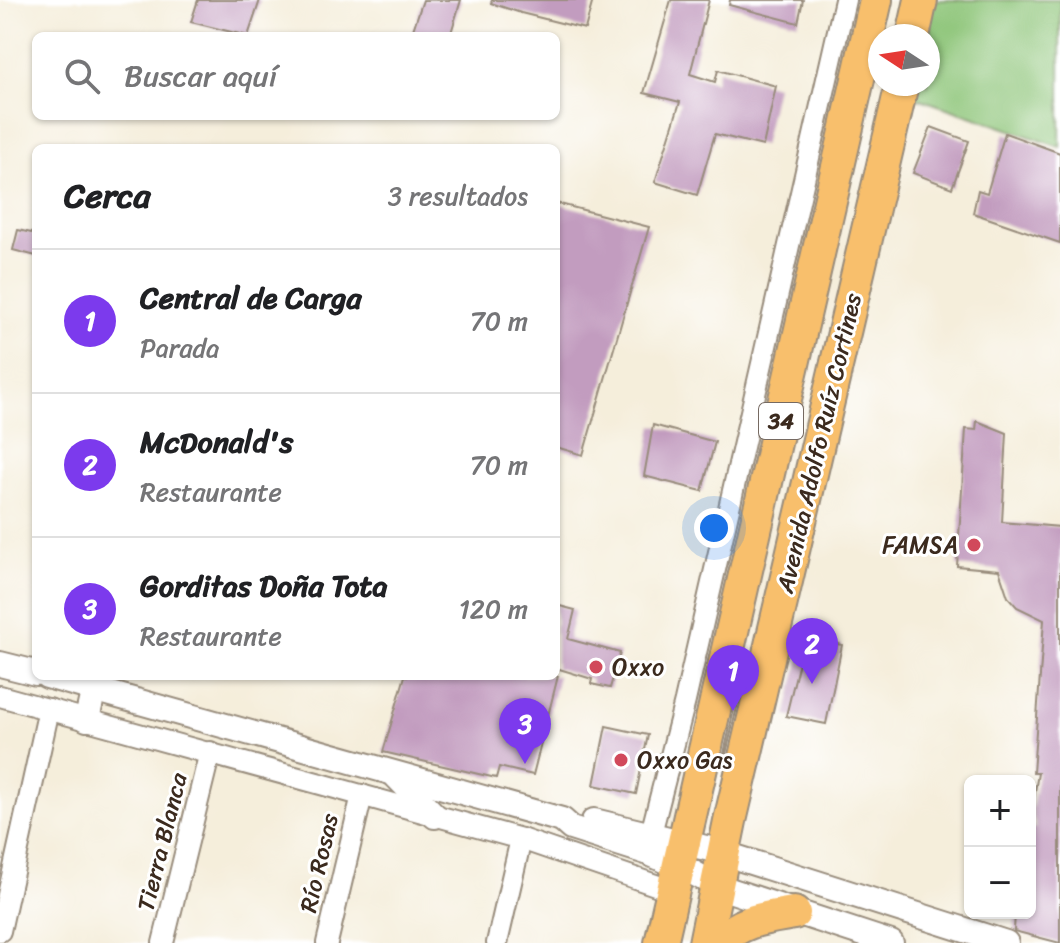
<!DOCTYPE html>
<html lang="es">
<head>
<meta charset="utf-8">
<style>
	:root { --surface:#fff; --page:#f6f6f6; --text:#202124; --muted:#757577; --line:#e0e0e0; --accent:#7c3aed }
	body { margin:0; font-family:Sriracha,sans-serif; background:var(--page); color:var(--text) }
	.controls { position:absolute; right:24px; bottom:24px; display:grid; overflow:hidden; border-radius:12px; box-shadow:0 2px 6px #0004 }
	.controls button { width:72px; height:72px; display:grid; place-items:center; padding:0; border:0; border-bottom:2px solid var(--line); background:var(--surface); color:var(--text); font:40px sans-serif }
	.compass { position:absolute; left:868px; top:24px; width:72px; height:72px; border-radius:50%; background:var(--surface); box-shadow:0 2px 6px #0004; rotate:282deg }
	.you { position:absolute; left:714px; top:528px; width:28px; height:28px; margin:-20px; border:6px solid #fff; border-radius:50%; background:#1a73e8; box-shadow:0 0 0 12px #1a73e833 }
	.badge { display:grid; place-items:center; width:52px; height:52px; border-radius:50%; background:var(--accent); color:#fff; font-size:26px; font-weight:700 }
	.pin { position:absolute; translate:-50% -66px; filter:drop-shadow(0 2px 4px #0008) }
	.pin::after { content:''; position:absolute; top:42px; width:28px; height:24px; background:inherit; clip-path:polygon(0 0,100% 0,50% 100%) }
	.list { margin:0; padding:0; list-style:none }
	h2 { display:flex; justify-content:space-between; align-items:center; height:104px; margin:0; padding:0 32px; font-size:34px }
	h2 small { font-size:26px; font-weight:400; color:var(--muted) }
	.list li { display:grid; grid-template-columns:52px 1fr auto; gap:24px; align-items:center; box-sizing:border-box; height:144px; padding:0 32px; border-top:2px solid var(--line) }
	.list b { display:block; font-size:30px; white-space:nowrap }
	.list p { margin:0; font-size:26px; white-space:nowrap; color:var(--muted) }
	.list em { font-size:26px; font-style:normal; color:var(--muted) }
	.icon { flex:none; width:44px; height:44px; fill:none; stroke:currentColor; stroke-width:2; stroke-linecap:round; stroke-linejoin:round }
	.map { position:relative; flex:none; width:1060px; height:943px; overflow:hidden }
	.search { position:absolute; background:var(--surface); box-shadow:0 2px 6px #0004; left:32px; top:32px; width:528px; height:88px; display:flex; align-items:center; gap:20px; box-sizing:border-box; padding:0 28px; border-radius:12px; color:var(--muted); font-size:30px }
	.panel { position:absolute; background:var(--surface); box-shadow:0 2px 6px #0004; left:32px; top:144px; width:528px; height:536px; border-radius:12px }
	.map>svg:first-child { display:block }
	.grass { fill:#8dc578; stroke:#64784b; stroke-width:2 }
	.building { fill:#c29cbf }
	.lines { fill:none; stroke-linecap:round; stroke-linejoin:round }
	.minor-casing { stroke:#988c7c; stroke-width:24 }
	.tertiary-casing { stroke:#988c7c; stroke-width:28 }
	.primary-casing { stroke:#988c7c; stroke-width:36 }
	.minor { stroke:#fff; stroke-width:20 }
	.tertiary { stroke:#fff; stroke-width:24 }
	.primary { stroke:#f8bf6c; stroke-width:32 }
	.poi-dot { fill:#d1495b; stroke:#fff; stroke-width:3 }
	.labels { text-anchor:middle; stroke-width:6; stroke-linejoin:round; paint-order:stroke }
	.shield { fill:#fff; stroke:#766a62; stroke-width:2 }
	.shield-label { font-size:22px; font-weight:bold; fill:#3b2a1e }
	.street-label { font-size:24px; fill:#3b2a1e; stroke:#fff }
	.poi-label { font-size:24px; fill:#3b2a1e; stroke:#fff; text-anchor:start }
</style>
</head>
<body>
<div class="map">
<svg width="1060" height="943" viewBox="0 0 1060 943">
	<rect width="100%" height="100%" fill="#fff"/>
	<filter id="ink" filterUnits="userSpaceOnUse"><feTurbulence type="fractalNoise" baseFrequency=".0125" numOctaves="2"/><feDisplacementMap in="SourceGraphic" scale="16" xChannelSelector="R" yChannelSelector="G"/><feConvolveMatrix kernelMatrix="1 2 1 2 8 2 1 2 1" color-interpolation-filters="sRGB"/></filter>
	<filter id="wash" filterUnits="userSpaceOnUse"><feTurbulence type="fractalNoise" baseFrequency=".006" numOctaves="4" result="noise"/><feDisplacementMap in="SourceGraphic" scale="32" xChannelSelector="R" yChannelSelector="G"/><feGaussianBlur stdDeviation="1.8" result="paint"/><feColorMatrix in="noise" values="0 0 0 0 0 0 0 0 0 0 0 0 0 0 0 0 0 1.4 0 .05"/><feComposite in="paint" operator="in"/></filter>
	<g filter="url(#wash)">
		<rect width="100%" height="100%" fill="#f5eedb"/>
		<polygon class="grass" points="931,0 1060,0 1060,147 909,95 911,84 928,84"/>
		<g id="blocks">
			<g class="building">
				<polygon points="198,0 260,0 248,36 191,22"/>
				<polygon points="423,0 461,0 450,36 411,36"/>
				<polygon points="492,0 593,0 585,29 521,13 491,3"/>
				<polygon points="671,0 709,0 690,74 715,82 718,70 776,86 763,146 715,134 697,195 655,182 680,102 644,93"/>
				<polygon points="730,0 803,0 798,23 729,5"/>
				<polygon points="931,127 969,141 952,188 913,173"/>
				<polygon points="1005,133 1060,153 1060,243 973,213 978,190 987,193"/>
				<polygon points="556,203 649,227 583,455 556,447"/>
				<polygon points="18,230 36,234 36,256 13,250"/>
				<polygon points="977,421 1007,433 1002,522 1060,527 1060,943 1014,931 1015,913 1030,913 1030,828 1036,828 1032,810 1038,773 1033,773 1044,620 1017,607 1008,597 999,570 957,566 966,429 976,430"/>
				<polygon points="653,425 715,442 702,491 644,476"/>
				<polygon points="556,605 575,610 568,639 620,653 610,688 591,684 592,679 556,668"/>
				<polygon points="805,637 842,645 826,724 786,716"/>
				<polygon points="744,665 747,665 725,758 723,758"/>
				<polygon points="405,676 558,676 533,775 499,767 496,778 383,752"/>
				<polygon points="606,726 648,735 636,794 594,785"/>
			</g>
		</g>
	</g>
	<g filter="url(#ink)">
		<use href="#blocks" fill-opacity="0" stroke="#988c7c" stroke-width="2"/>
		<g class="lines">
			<g class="minor-casing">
				<g id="minor">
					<polyline points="0,696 521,839 673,891"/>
					<polyline points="647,849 685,701 845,0"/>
					<polyline points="0,931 49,709"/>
					<polyline points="163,943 210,752"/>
					<polyline points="327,943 362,795"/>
					<polyline points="497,943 521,839"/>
				</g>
			</g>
			<g class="tertiary-casing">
				<g id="tertiary">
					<polyline points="0,664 36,673"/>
					<polyline points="47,676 562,820 571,828 646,852 690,871 717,886 891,943"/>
					<polyline points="87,719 94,688"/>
					<polyline points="396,776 435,816"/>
					<polyline points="594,821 710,849 1006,943"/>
				</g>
			</g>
			<g class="primary-casing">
				<g id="primary">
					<polyline points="913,36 921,0"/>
					<polyline points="661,943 876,0"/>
					<polyline points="705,943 730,821 902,84"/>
					<path d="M719,943C740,920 765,918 794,913"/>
				</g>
			</g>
			<use href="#minor" class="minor"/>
			<use href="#tertiary" class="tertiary"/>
			<use href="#primary" class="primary"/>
		</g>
	</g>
	<g class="poi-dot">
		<circle cx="974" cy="545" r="8"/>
		<circle cx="596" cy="667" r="8"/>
		<circle cx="621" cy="760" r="8"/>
	</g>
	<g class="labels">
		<rect class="shield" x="759" y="403" width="44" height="36" rx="6"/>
		<g class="shield-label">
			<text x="781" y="429">34</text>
		</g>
		<g class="street-label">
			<text transform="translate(819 443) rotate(-77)" y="8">Avenida Adolfo Ruíz Cortines</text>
			<text transform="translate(162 842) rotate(-76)" y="8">Tierra Blanca</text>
			<text transform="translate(319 863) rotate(-77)" y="8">Río Rosas</text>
		</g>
		<g class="poi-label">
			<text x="958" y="553" text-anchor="end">FAMSA</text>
			<text x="612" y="675">Oxxo</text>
			<text x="637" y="768">Oxxo Gas</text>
		</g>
	</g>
</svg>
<div class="controls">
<button>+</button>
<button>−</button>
</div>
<svg class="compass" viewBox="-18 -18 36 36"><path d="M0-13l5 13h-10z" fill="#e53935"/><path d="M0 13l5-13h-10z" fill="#757577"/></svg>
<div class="you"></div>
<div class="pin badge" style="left:733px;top:711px">1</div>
<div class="pin badge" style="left:812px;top:684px">2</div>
<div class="pin badge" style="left:525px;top:764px">3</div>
<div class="search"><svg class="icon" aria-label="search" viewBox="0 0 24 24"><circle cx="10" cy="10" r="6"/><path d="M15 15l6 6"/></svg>Buscar aquí</div>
<section class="panel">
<h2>Cerca<small>3 resultados</small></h2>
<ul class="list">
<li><span class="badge">1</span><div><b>Central de Carga</b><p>Parada</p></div><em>70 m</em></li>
<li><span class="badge">2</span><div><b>McDonald's</b><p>Restaurante</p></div><em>70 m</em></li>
<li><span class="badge">3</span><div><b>Gorditas Doña Tota</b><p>Restaurante</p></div><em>120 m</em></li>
</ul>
</section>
</div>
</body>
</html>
